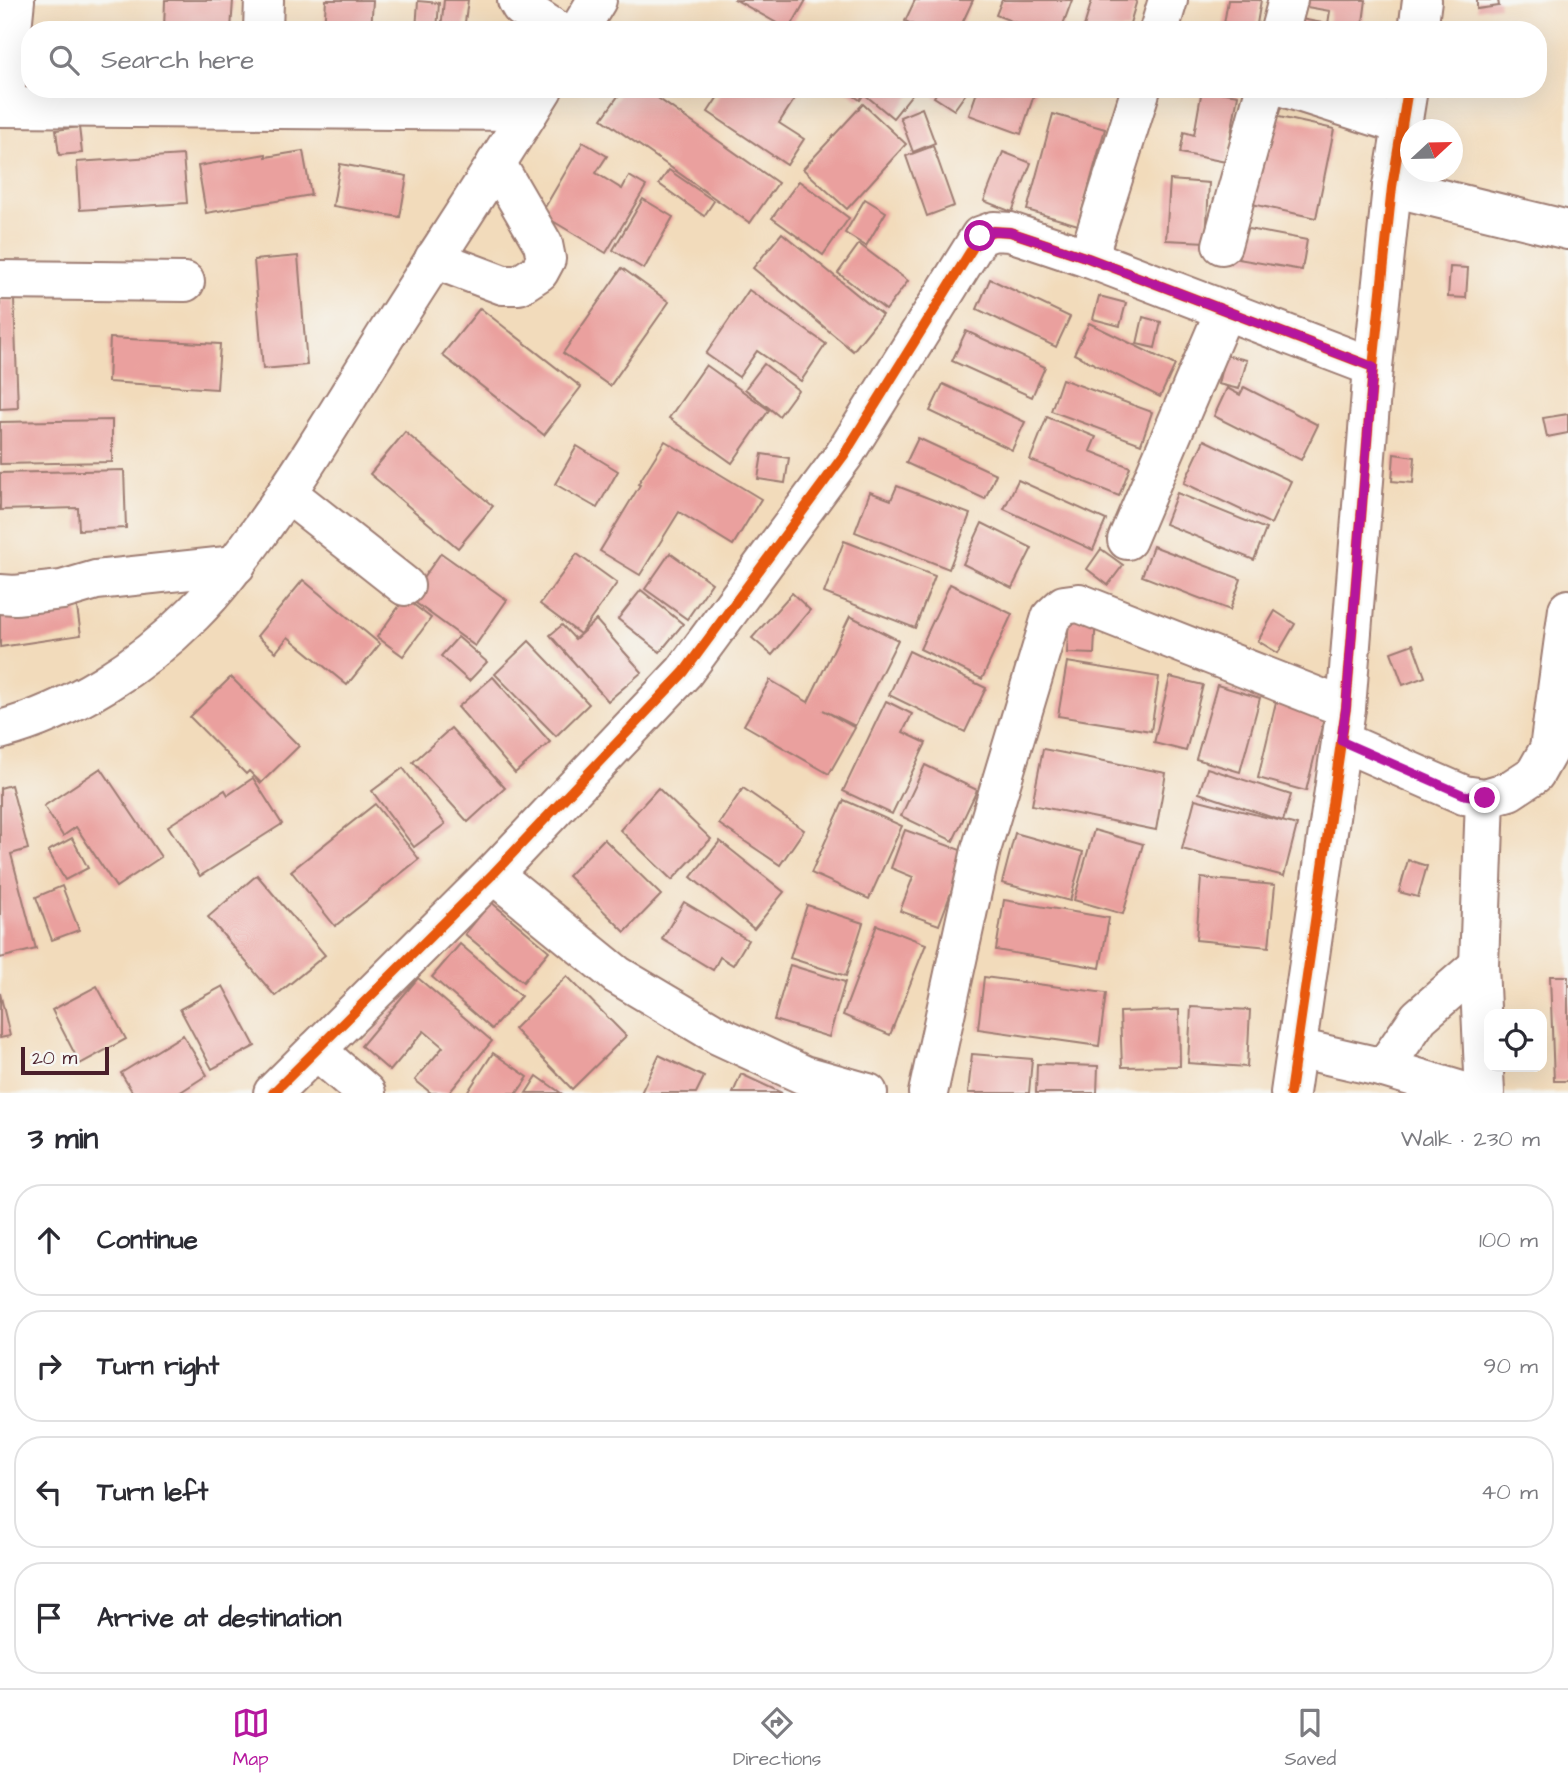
<!DOCTYPE html>
<html lang="en">
<head>
<meta charset="utf-8">
<style>
	:root { --surface:#fff; --page:#f2f2f3; --text:#2b2b33; --muted:#7c7c81; --line:#e1e1e2; --accent:#b5179e }
	body { margin:0; font-family:"Architects Daughter",sans-serif; background:var(--page); color:var(--text) }
	.controls { position:absolute; right:21px; bottom:21px; display:grid; overflow:hidden; border-radius:14px; box-shadow:0 7px 28px #0002 }
	.controls button { width:63px; height:63px; display:grid; place-items:center; padding:0; border:0; border-bottom:2px solid var(--line); background:var(--surface); color:var(--text); font:35px sans-serif }
	.compass { position:absolute; left:1400px; top:119px; width:63px; height:63px; border-radius:50%; background:var(--surface); box-shadow:0 7px 28px #0002; rotate:68deg }
	.scale { position:absolute; left:21px; bottom:18px; width:88px; box-sizing:border-box; padding-left:7px; border:4px solid #4a1f2b; border-top:0; font-size:19px; line-height:24px; white-space:nowrap; color:#4a1f2b; -webkit-text-stroke:5px #f6f6f2; paint-order:stroke }
	.stop { position:absolute; width:21px; height:21px; margin:-16px; border:5px solid #b5179e; border-radius:50%; background:#fff }
	.stop.end { background:#b5179e; border-color:#fff; box-shadow:0 2px 7px #0008 }
	.list { margin:0; padding:0; list-style:none }
	h2 { display:flex; justify-content:space-between; align-items:center; height:91px; margin:0; padding:0 28px; font-size:30px }
	h2 small { font-size:23px; font-weight:400; color:var(--muted) }
	.list li { display:grid; grid-template-columns:46px 1fr auto; gap:21px; align-items:center; box-sizing:border-box; height:112px; margin:0 14px 14px; padding:0 14px; border:2px solid var(--line); border-radius:28px }
	.list b { display:block; font-size:26px; white-space:nowrap }
	.list em { font-size:23px; font-style:normal; color:var(--muted) }
	.icon { flex:none; width:38px; height:38px; fill:none; stroke:currentColor; stroke-width:2; stroke-linecap:round; stroke-linejoin:round }
	.map { position:relative; flex:none; width:1568px; height:1093px; overflow:hidden }
	.search { position:absolute; background:var(--surface); box-shadow:0 7px 28px #0002; left:21px; right:21px; top:21px; height:77px; display:flex; align-items:center; gap:18px; box-sizing:border-box; padding:0 24px; border-radius:28px; color:var(--muted); font-size:26px }
	.sheet { height:595px; background:var(--surface) }
	nav { display:flex; justify-content:space-around; align-items:center; box-sizing:border-box; height:98px; border-top:2px solid var(--line); background:var(--surface); font-size:19px; color:var(--muted) }
	nav a { display:grid; justify-items:center; gap:4px }
	nav .on { color:var(--accent) }
	.map>svg:first-child { display:block }
	.building { fill:#eaa09e }
	.lines { fill:none; stroke-linecap:round; stroke-linejoin:round }
	.minor-casing { stroke:#9e7d73; stroke-width:42 }
	.minor { stroke:#fff; stroke-width:38 }
	.cycleway-casing { stroke:#f6f6f2; stroke-width:15 }
	.cycleway { stroke:#e8590c; stroke-width:10 }
	.route { stroke:#b5179e; stroke-width:9 }
</style>
</head>
<body>
<div class="map">
<svg width="1568" height="1093" viewBox="0 0 1568 1093">
	<rect width="100%" height="100%" fill="#f6f6f2"/>
	<filter id="ink" filterUnits="userSpaceOnUse"><feTurbulence type="fractalNoise" baseFrequency=".0143" numOctaves="2"/><feDisplacementMap in="SourceGraphic" scale="14" xChannelSelector="R" yChannelSelector="G"/><feConvolveMatrix kernelMatrix="1 2 1 2 8 2 1 2 1" color-interpolation-filters="sRGB"/></filter>
	<filter id="wash" filterUnits="userSpaceOnUse"><feTurbulence type="fractalNoise" baseFrequency=".00686" numOctaves="4" result="noise"/><feDisplacementMap in="SourceGraphic" scale="28" xChannelSelector="R" yChannelSelector="G"/><feGaussianBlur stdDeviation="1.57" result="paint"/><feColorMatrix in="noise" values="0 0 0 0 0 0 0 0 0 0 0 0 0 0 0 0 0 1.4 0 .05"/><feComposite in="paint" operator="in"/></filter>
	<g filter="url(#wash)">
		<rect width="100%" height="100%" fill="#f2dbbb"/>
		<g id="blocks">
			<g class="building">
				<polygon points="165,0 233,0 231,30 164,30"/>
				<polygon points="326,0 373,0 371,30 324,30"/>
				<polygon points="444,0 468,0 464,30 441,30"/>
				<polygon points="736,0 806,0 789,30"/>
				<polygon points="915,0 973,0 959,30 924,30 905,21"/>
				<polygon points="1002,0 1072,0 1061,30 1034,30 996,15"/>
				<polygon points="1092,0 1137,0 1128,30 1083,30"/>
				<polygon points="1228,0 1261,0 1256,30 1223,30"/>
				<polygon points="1302,0 1366,0 1362,30 1294,30 1295,18 1328,24 1330,11 1301,6"/>
				<polygon points="1477,0 1498,0 1499,6 1477,9"/>
				<polygon points="418,1 439,3 437,30 416,30"/>
				<polygon points="623,89 645,89 778,183 750,223 602,119"/>
				<polygon points="723,89 801,89 779,123 804,139 787,165 708,112"/>
				<polygon points="844,89 916,89 893,118 864,94 860,100"/>
				<polygon points="939,89 969,89 954,110 934,97"/>
				<polygon points="978,89 1036,89 1021,134 969,115"/>
				<polygon points="1202,89 1238,95 1226,162 1180,153 1184,132 1194,135"/>
				<polygon points="863,104 906,144 847,209 803,169"/>
				<polygon points="922,108 935,143 913,152 900,117"/>
				<polygon points="1053,114 1105,129 1078,225 1027,210"/>
				<polygon points="1270,115 1334,129 1316,218 1252,204"/>
				<polygon points="79,127 82,153 59,155 56,130"/>
				<polygon points="583,142 607,156 596,173 622,189 629,176 646,186 606,253 541,214"/>
				<polygon points="933,146 954,206 927,216 906,156"/>
				<polygon points="303,151 311,195 206,213 198,166 266,154 266,157"/>
				<polygon points="1003,152 1031,163 1012,212 984,201"/>
				<polygon points="183,155 187,203 80,210 77,162"/>
				<polygon points="340,164 407,176 400,217 333,206"/>
				<polygon points="669,170 714,201 704,216 659,184"/>
				<polygon points="1170,180 1209,183 1206,242 1166,240"/>
				<polygon points="799,181 849,218 823,255 772,218"/>
				<polygon points="643,199 673,217 644,269 613,250"/>
				<polygon points="865,199 886,212 866,246 845,233"/>
				<polygon points="1243,228 1307,240 1302,270 1238,259"/>
				<polygon points="782,233 882,315 853,351 753,268"/>
				<polygon points="859,244 908,281 886,310 838,273"/>
				<polygon points="298,256 307,365 263,369 254,260"/>
				<polygon points="1450,267 1468,268 1466,298 1448,297"/>
				<polygon points="622,268 669,302 610,386 563,353"/>
				<polygon points="990,279 1070,317 1056,347 977,309"/>
				<polygon points="749,290 826,344 801,381 757,351 739,377 706,354"/>
				<polygon points="1099,296 1126,303 1120,326 1093,319"/>
				<polygon points="0,300 14,300 18,408 0,409"/>
				<polygon points="480,308 581,387 544,435 442,355"/>
				<polygon points="1143,317 1161,322 1155,348 1137,344"/>
				<polygon points="1089,323 1175,365 1160,397 1074,354"/>
				<polygon points="966,331 1045,367 1032,397 952,361"/>
				<polygon points="110,338 220,344 217,389 108,382"/>
				<polygon points="1225,355 1247,360 1239,389 1218,384"/>
				<polygon points="764,364 798,390 779,416 745,389"/>
				<polygon points="706,365 769,410 732,463 669,418"/>
				<polygon points="1062,379 1152,412 1141,444 1051,411"/>
				<polygon points="943,384 1025,422 1012,450 930,411"/>
				<polygon points="1244,387 1318,425 1301,460 1214,416 1227,388 1240,395"/>
				<polygon points="1568,414 1568,433 1547,437 1543,418"/>
				<polygon points="1047,417 1096,437 1090,451 1130,467 1119,496 1030,460"/>
				<polygon points="112,420 112,462 0,464 0,422"/>
				<polygon points="405,432 493,506 458,548 370,474"/>
				<polygon points="918,438 996,474 985,499 906,463"/>
				<polygon points="1204,440 1291,481 1271,524 1184,483"/>
				<polygon points="665,441 761,499 733,545 679,512 640,575 600,551 640,485 638,484"/>
				<polygon points="577,446 618,471 597,508 555,484"/>
				<polygon points="762,454 789,458 785,483 758,479"/>
				<polygon points="1394,454 1415,457 1413,483 1392,481"/>
				<polygon points="124,470 126,528 79,530 78,508 0,510 0,473"/>
				<polygon points="1018,480 1106,520 1093,550 1004,509"/>
				<polygon points="897,486 970,514 949,569 855,532 870,492 891,500"/>
				<polygon points="1177,493 1266,529 1254,560 1165,524"/>
				<polygon points="982,523 1032,548 1012,588 963,564"/>
				<polygon points="844,541 935,576 915,628 824,593"/>
				<polygon points="1153,546 1241,579 1230,610 1142,576"/>
				<polygon points="1101,549 1123,565 1108,585 1087,569"/>
				<polygon points="441,553 507,600 475,646 409,598"/>
				<polygon points="670,553 712,583 687,619 645,589"/>
				<polygon points="577,554 617,583 580,634 540,604"/>
				<polygon points="303,580 380,644 347,685 288,637 276,652 257,636"/>
				<polygon points="950,584 1012,614 982,679 920,649"/>
				<polygon points="641,590 683,624 660,652 618,619"/>
				<polygon points="792,593 810,610 772,655 752,638"/>
				<polygon points="405,598 431,618 403,656 377,637"/>
				<polygon points="76,601 81,635 0,647 0,612"/>
				<polygon points="1275,611 1295,624 1278,653 1258,641"/>
				<polygon points="1069,612 1096,613 1094,654 1067,653"/>
				<polygon points="850,616 898,640 855,726 823,710 855,728 829,774 744,725 770,680 808,702"/>
				<polygon points="596,620 642,672 608,701 550,635 562,625 575,639"/>
				<polygon points="458,637 487,662 469,681 441,656"/>
				<polygon points="529,641 589,704 556,736 495,674"/>
				<polygon points="1413,644 1425,677 1403,685 1391,652"/>
				<polygon points="909,651 986,688 965,732 889,695"/>
				<polygon points="1067,662 1159,677 1151,731 1058,716"/>
				<polygon points="231,677 299,746 261,783 249,771 246,774 190,717"/>
				<polygon points="493,677 550,742 515,773 458,707"/>
				<polygon points="1170,677 1203,685 1186,751 1154,743"/>
				<polygon points="1217,685 1260,698 1240,772 1196,759"/>
				<polygon points="886,701 912,714 903,732 926,743 892,814 843,791"/>
				<polygon points="1276,702 1325,714 1306,791 1258,778"/>
				<polygon points="451,728 505,788 468,822 413,762"/>
				<polygon points="1043,749 1166,773 1156,830 1032,805"/>
				<polygon points="925,765 977,790 953,841 901,816"/>
				<polygon points="101,768 161,857 116,887 76,827 63,836 44,806"/>
				<polygon points="403,768 445,824 414,847 372,791"/>
				<polygon points="1207,768 1291,795 1283,821 1199,793"/>
				<polygon points="253,778 282,824 200,876 168,826 225,790 228,795"/>
				<polygon points="11,785 28,849 11,854 36,949 0,958 0,788"/>
				<polygon points="658,788 711,839 672,880 620,830"/>
				<polygon points="743,788 804,830 780,865 719,824"/>
				<polygon points="1195,799 1297,825 1284,876 1182,849"/>
				<polygon points="844,800 902,826 869,899 811,873"/>
				<polygon points="375,804 419,859 335,926 291,871"/>
				<polygon points="905,830 966,852 939,925 900,911 913,877 891,868"/>
				<polygon points="1094,830 1143,844 1123,914 1074,900"/>
				<polygon points="1015,833 1083,852 1070,901 1002,883"/>
				<polygon points="72,838 88,868 65,880 48,851"/>
				<polygon points="604,839 661,895 625,932 568,876"/>
				<polygon points="720,841 784,892 754,929 691,877"/>
				<polygon points="1408,860 1427,866 1418,897 1399,892"/>
				<polygon points="257,875 325,955 275,996 208,917"/>
				<polygon points="1201,878 1275,885 1269,947 1196,940"/>
				<polygon points="62,886 79,930 52,940 36,897"/>
				<polygon points="1004,900 1109,918 1100,968 996,950"/>
				<polygon points="491,902 549,951 523,982 465,934"/>
				<polygon points="684,902 748,940 733,965 720,957 713,970 662,939"/>
				<polygon points="807,905 863,923 846,976 790,958"/>
				<polygon points="877,925 926,944 890,1035 843,1015"/>
				<polygon points="460,944 521,996 492,1029 432,977"/>
				<polygon points="790,965 845,982 829,1037 774,1020"/>
				<polygon points="567,976 626,1036 572,1089 514,1029"/>
				<polygon points="1550,976 1568,976 1568,1081 1554,1081"/>
				<polygon points="984,977 1106,993 1099,1046 978,1029"/>
				<polygon points="418,978 492,1041 449,1093 431,1093 415,1080 443,1047 424,1031 390,1071 361,1046"/>
				<polygon points="97,986 126,1039 80,1064 52,1010"/>
				<polygon points="223,986 255,1046 212,1069 180,1009"/>
				<polygon points="0,993 10,1036 0,1038"/>
				<polygon points="1191,1007 1250,1010 1247,1067 1188,1063"/>
				<polygon points="1179,1010 1180,1066 1122,1067 1120,1012"/>
				<polygon points="183,1035 207,1075 179,1093 133,1093 121,1073"/>
				<polygon points="493,1053 528,1077 517,1093 467,1093"/>
				<polygon points="972,1054 1032,1059 1029,1093 968,1093"/>
				<polygon points="659,1055 704,1077 696,1093 641,1093"/>
				<polygon points="1037,1064 1098,1066 1097,1093 1036,1093"/>
				<polygon points="741,1074 782,1093 733,1093"/>
				<polygon points="537,1076 561,1093 526,1093"/>
			</g>
		</g>
	</g>
	<g filter="url(#ink)">
		<use href="#blocks" fill-opacity="0" stroke="#9e7d73" stroke-width="2"/>
		<g class="lines">
			<g class="minor-casing">
				<g id="minor">
					<polyline points="517,0 521,7 556,30"/>
					<polyline points="263,30 264,0"/>
					<polyline points="579,30 597,0"/>
					<polyline points="1159,30 1168,0"/>
					<polyline points="1280,30 1288,0"/>
					<polyline points="1418,30 1422,0"/>
					<polyline points="1289,89 1402,125"/>
					<polyline points="0,107 529,111"/>
					<polyline points="4,107 15,0"/>
					<polyline points="1392,187 1568,230"/>
					<polyline points="1222,245 1265,89"/>
					<polyline points="1088,258 1141,89"/>
					<polyline points="434,259 503,285 519,285 539,272 546,259 543,244 496,163"/>
					<polyline points="0,280 185,282"/>
					<polyline points="287,493 405,586"/>
					<polyline points="1127,540 1225,310"/>
					<polyline points="0,594 15,595 62,590 96,580 236,565"/>
					<path d="M0,730C72,711 141,666 193,614C218,589 239,560 260,531C305,468 345,401 386,335C438,253 492,172 543,89"/>
					<polyline points="1341,741 1464,795 1485,798 1509,791 1535,774 1549,749 1568,609"/>
					<polyline points="493,874 617,975 718,1035 804,1075 868,1093"/>
					<polyline points="1297,1048 1384,1068 1419,1017 1479,965"/>
					<polyline points="316,1050 366,1093"/>
					<polyline points="1384,1068 1468,1093"/>
					<polyline points="273,1093 493,874 684,672 844,455 980,236 994,231 1010,232 1088,258 1373,367"/>
					<polyline points="928,1093 981,850 1051,617 1064,605 1079,603 1346,708"/>
					<polyline points="1290,1093 1346,708 1373,367 1392,187 1408,89"/>
					<polyline points="1485,1093 1479,965 1485,798"/>
				</g>
			</g>
			<use href="#minor" class="minor"/>
			<g class="cycleway-casing">
				<g id="cycleway">
					<polyline points="273,1093 493,874 684,672 844,455 980,236 994,231 1010,232 1088,258 1373,367"/>
					<polyline points="1290,1093 1346,708 1373,367 1392,187 1408,89"/>
				</g>
			</g>
			<use href="#cycleway" class="cycleway"/>
		</g>
	</g>
	<g class="lines" filter="url(#ink)">
		<polyline class="route" points="980,236 993,231 1010,232 1088,258 1373,367 1346,708 1341,741 1464,795 1485,798"/>
	</g>
</svg>
<div class="controls">
<button><svg class="icon" aria-label="locate" viewBox="0 0 24 24"><circle cx="12" cy="12" r="6"/><path d="M12 2v4M12 18v4M2 12h4M18 12h4"/></svg></button>
</div>
<svg class="compass" viewBox="-18 -18 36 36"><path d="M0-13l5 13h-10z" fill="#e53935"/><path d="M0 13l5-13h-10z" fill="#7c7c81"/></svg>
<div class="scale">20 m</div>
<div class="stop" style="left:980px;top:236px"></div>
<div class="stop end" style="left:1485px;top:798px"></div>
<div class="search"><svg class="icon" aria-label="search" viewBox="0 0 24 24"><circle cx="10" cy="10" r="6"/><path d="M15 15l6 6"/></svg>Search here</div>
</div>
<section class="sheet">
<h2>3 min<small>Walk · 230 m</small></h2>
<ul class="list">
<li><svg class="icon" aria-label="ahead" viewBox="0 0 24 24"><path d="M12 20V5M6 11l6-6 6 6"/></svg><div><b>Continue</b></div><em>100 m</em></li>
<li><svg class="icon" aria-label="right" viewBox="0 0 24 24"><path d="M7 20v-9h11M14 6l5 5-5 5"/></svg><div><b>Turn right</b></div><em>90 m</em></li>
<li><svg class="icon" aria-label="left" viewBox="0 0 24 24"><path d="M17 20v-9H6M10 6l-5 5 5 5"/></svg><div><b>Turn left</b></div><em>40 m</em></li>
<li><svg class="icon" aria-label="arrive" viewBox="0 0 24 24"><path d="M6 21V4h12l-3 4 3 4H6"/></svg><div><b>Arrive at destination</b></div></li>
</ul>
</section>
<nav>
<a class="on"><svg class="icon" aria-label="map" viewBox="0 0 24 24"><path d="M3 6l6-2 6 2 6-2v14l-6 2-6-2-6 2zM9 4v14M15 6v14"/></svg>Map</a>
<a><svg class="icon" aria-label="directions" viewBox="0 0 24 24"><path d="M12 3l9 9-9 9-9-9zM9 14v-3h6M13 9l2 2-2 2"/></svg>Directions</a>
<a><svg class="icon" aria-label="saved" viewBox="0 0 24 24"><path d="M7 4h10v16l-5-4-5 4z"/></svg>Saved</a>
</nav>
</body>
</html>
